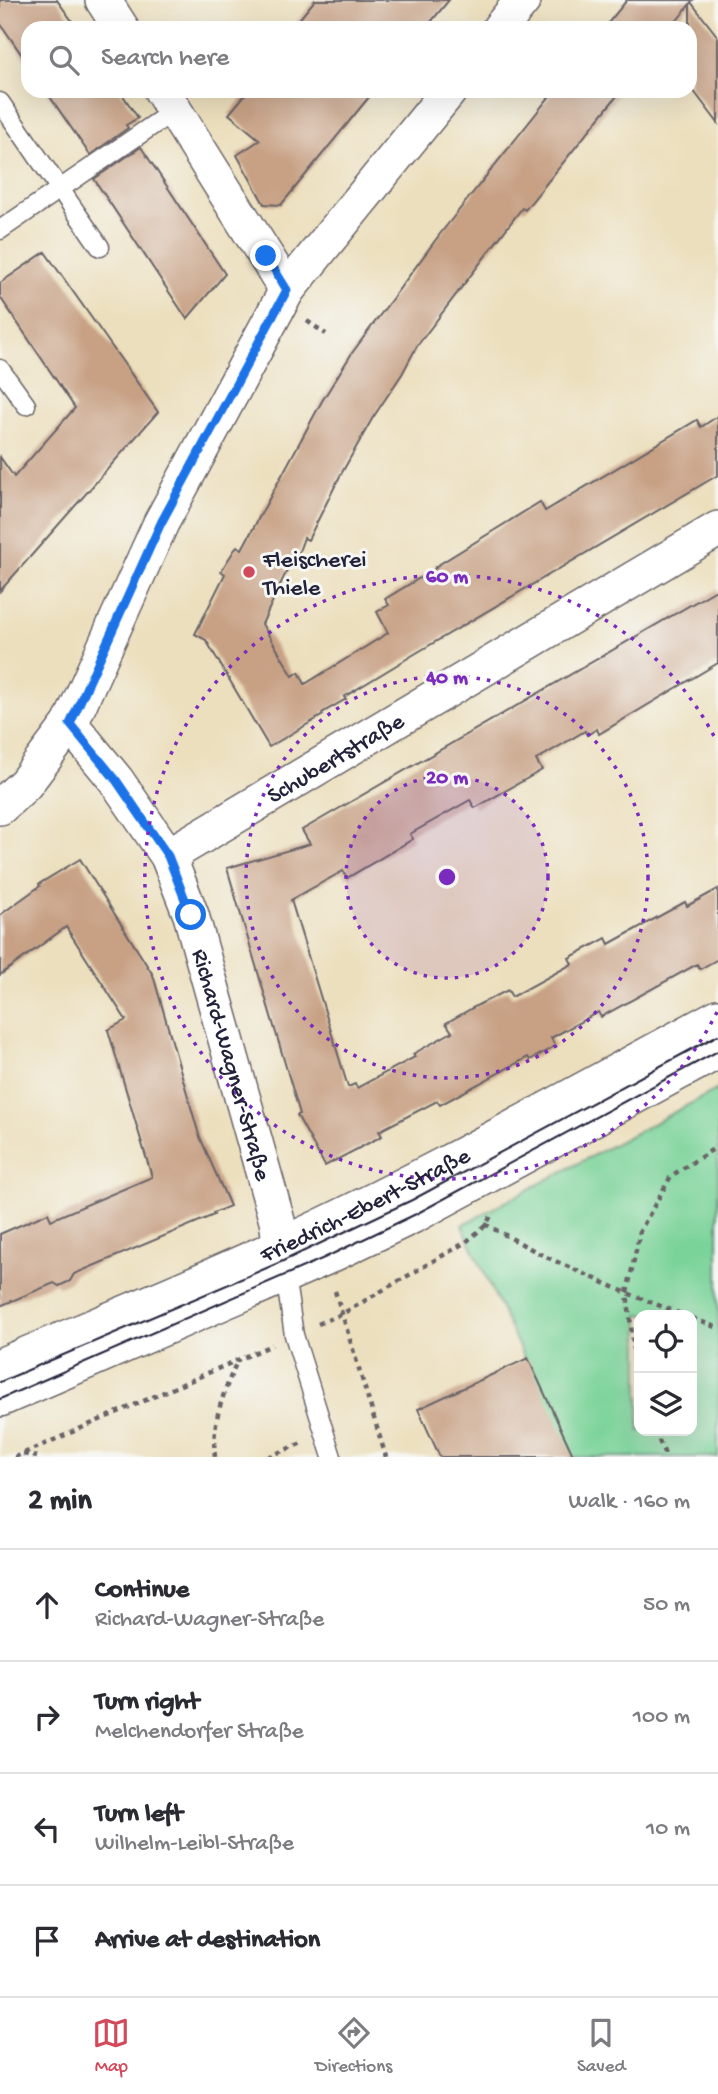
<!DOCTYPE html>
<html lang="en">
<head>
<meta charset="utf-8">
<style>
	:root { --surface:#fff; --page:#f7f7f7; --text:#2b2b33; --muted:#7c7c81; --line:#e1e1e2; --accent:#d1495b }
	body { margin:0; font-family:"Gochi Hand",sans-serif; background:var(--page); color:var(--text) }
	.controls { position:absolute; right:21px; bottom:21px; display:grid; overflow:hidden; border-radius:14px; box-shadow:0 7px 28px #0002 }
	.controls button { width:63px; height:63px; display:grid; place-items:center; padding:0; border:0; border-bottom:2px solid var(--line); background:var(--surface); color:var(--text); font:35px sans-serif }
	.stop { position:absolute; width:21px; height:21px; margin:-16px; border:5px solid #1a73e8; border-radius:50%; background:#fff }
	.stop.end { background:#1a73e8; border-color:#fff; box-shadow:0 2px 7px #0008 }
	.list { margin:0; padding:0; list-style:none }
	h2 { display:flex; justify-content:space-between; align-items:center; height:91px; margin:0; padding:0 28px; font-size:30px }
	h2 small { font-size:23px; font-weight:400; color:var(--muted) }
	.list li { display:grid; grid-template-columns:46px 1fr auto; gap:21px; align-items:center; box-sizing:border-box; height:112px; padding:0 28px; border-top:2px solid var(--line) }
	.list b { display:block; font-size:26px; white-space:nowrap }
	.list p { margin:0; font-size:23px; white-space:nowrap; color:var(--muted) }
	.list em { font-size:23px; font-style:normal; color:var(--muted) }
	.icon { flex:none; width:38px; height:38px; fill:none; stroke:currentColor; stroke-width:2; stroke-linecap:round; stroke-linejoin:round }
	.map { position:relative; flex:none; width:718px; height:1457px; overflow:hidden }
	.search { position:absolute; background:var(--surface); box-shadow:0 7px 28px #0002; left:21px; right:21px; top:21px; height:77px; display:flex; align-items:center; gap:18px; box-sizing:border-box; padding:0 24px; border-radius:21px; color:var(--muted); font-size:26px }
	.sheet { height:539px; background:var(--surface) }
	nav { display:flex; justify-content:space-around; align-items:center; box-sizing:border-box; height:98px; border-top:2px solid var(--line); background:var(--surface); font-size:19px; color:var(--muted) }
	nav a { display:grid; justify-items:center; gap:4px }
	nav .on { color:var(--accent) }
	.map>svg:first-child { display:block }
	.green { fill:#7ad399; stroke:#4e7a6a; stroke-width:2; fill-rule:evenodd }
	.building { fill:#c8a185 }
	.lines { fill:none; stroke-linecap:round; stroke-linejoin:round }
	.lane-casing { stroke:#696468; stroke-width:21 }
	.street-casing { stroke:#696468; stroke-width:38 }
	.path { stroke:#696468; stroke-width:4.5; stroke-dasharray:5 5; stroke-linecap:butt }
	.lane { stroke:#fff; stroke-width:18 }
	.street { stroke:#fff; stroke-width:35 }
	.tram { stroke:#22223b; stroke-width:2 }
	.route { stroke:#1a73e8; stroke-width:9 }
	.ring { fill:none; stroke:#7b2cbf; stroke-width:3.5; stroke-dasharray:3.5 7 }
	.poi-dot { fill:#d1495b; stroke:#f6f6f2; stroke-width:2.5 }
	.labels { text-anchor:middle; stroke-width:6; stroke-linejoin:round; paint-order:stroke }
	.poi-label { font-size:24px; fill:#22223b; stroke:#f6f6f2; text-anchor:start }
	.street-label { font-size:24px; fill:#22223b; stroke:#f6f6f2 }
	.centre { fill:#7b2cbf; stroke:#f6f6f2; stroke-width:3.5 }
	.ring-label { font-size:21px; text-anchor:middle; font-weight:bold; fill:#7b2cbf; stroke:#f6f6f2; stroke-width:6; stroke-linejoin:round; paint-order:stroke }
</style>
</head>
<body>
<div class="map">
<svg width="718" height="1457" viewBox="0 0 718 1457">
	<rect width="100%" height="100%" fill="#f6f6f2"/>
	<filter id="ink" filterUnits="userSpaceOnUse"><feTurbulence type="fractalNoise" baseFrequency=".0143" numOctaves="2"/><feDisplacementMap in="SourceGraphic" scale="14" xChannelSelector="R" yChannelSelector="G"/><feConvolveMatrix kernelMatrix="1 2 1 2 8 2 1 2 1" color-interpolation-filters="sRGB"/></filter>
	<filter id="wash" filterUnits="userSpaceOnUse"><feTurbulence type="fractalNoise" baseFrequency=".00686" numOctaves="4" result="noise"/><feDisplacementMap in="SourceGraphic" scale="28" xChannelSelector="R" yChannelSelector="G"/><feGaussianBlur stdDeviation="1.57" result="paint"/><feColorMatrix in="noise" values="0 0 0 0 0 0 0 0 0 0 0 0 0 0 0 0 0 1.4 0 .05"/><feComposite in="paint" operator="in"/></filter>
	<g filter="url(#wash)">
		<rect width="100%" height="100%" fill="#ecdfbd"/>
		<path class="green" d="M718,1089V1457H570L462,1225ZM639,1315H692V1431H639Z"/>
		<g id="blocks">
			<g class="building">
				<polygon points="0,0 57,0 77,28 28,28 28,64 0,23"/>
				<polygon points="315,0 449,0 426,28 292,28"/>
				<polygon points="627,0 693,0 691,2 718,37 718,123 690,86 690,4 671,28 604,28"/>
				<polygon points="46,91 120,91 138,118 126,125 128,128 90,155"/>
				<polygon points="248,91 374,91 281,205 264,204 237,155 260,140 229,114"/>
				<polygon points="554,91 621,91 525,210 522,208 417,346 402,374 372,419 340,476 308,540 304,538 298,554 294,555 262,624 293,676 299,672 305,684 388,633 377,612 389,605 385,599 436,568 435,567 540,502 545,511 697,420 701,427 718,416 718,475 413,655 344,697 346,699 322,713 323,715 269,747 206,640 195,634 225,574 221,571 237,546 242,549 322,401 352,353 440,234"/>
				<polygon points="141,147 225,274 187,319 94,179"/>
				<polygon points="45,252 158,412 0,591 0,457 14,477 75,408 0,297 0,283"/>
				<polygon points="718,589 718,663 599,734 597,729 587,735 585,731 536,760 542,770 475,808 470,800 410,834 413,839 347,878 343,871 291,900 348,1087 355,1084 357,1088 415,1057 413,1054 452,1032 446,1023 478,1005 508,990 512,997 572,964 569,958 606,938 609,944 685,902 687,906 718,889 718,959 700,969 697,964 601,1017 598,1012 551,1038 555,1046 530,1060 528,1057 440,1105 437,1101 379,1131 382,1136 325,1166 297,1115 300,1114 227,868 310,844 302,830"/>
				<polygon points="80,859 153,975 199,1135 230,1206 213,1213 214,1215 74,1274 70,1281 59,1286 54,1283 0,1306 0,1234 48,1213 51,1220 152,1177 108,1030 126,1020 66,927 0,975 0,915 40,886 39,884"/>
				<polygon points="528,1358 574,1457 440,1457 418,1409"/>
			</g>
		</g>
	</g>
	<g filter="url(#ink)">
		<use href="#blocks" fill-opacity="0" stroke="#696468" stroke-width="2"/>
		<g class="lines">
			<g class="lane-casing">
				<g id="lane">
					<polyline points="0,102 100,247"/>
					<polyline points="0,230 175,110"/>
					<polyline points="0,369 26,405"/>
					<polyline points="285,1275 294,1335 332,1457"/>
				</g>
			</g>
			<g class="street-casing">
				<g id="street">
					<polyline points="103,0 121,28"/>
					<polyline points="500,28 523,0"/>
					<polyline points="162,91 287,290"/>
					<path id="s1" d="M70,724L116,780L168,856L191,915L277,1221L284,1268"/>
					<polyline points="0,807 25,784 70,724 161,523 287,290 449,91"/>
					<path id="s2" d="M168,856L718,529"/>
					<path id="s3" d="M0,1366C94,1326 189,1288 282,1245C431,1176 574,1094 718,1017"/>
					<polyline points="0,1399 324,1258 416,1214 718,1051"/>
				</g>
			</g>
			<g class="path">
				<polyline points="307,321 326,334"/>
				<polyline points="485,1224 544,1256 627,1293 684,1315"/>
				<polyline points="335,1291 386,1457"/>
				<polyline points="692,1318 718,1328"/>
				<polyline points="318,1324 342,1314 466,1242 486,1225 492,1214"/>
				<polyline points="639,1392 627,1293 640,1231 671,1176 718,1146"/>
				<polyline points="655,1431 666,1457"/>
				<polyline points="23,1454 37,1457"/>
				<polyline points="15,1457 272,1345"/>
				<path d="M215,1457C211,1422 224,1392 237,1361"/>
				<polyline points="268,1457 302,1443"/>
			</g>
			<use href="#lane" class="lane"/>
			<use href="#street" class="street"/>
			<g class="tram">
				<polyline points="0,1382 283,1261 412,1200 718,1035"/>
				<polyline points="0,1399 324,1258 416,1214 718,1051"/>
			</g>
		</g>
	</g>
	<g class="lines" filter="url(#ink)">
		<polyline class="route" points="191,915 168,856 116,780 70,724 161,523 287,290 266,256"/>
	</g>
	<circle cx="447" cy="877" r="101" fill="#7b2cbf" fill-opacity=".12"/>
	<g class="ring">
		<circle cx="447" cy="877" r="101"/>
		<circle cx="447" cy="877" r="201"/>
		<path d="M717 1012A302 302 0 1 1 717 742"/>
	</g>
	<circle class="poi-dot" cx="249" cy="572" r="7"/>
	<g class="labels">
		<g class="poi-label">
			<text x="263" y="566">Fleischerei<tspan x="263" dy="28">Thiele</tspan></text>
		</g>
		<g class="street-label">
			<text dy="8" stroke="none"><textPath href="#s2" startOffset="194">Schubertstraße</textPath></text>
			<text dy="8" stroke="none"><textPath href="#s1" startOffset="383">Richard-Wagner-Straße</textPath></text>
			<text dy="8" stroke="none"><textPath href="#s3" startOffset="399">Friedrich-Ebert-Straße</textPath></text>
		</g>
	</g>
	<circle cx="447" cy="877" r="10" class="centre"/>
	<g class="ring-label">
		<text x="447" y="582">60 m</text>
		<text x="447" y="683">40 m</text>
		<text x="447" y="783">20 m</text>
	</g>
</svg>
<div class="controls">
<button><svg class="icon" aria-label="locate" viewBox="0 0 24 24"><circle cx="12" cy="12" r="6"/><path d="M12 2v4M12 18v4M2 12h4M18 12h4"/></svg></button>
<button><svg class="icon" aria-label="layers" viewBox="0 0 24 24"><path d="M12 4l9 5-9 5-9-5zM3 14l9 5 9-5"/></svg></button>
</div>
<div class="stop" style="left:191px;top:915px"></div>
<div class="stop end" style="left:266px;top:256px"></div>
<div class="search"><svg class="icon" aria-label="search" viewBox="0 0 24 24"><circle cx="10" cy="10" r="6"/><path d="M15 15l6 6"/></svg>Search here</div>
</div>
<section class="sheet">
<h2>2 min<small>Walk · 160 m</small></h2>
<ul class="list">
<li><svg class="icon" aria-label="ahead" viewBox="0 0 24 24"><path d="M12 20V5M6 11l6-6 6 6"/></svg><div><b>Continue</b><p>Richard-Wagner-Straße</p></div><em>50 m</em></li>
<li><svg class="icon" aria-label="right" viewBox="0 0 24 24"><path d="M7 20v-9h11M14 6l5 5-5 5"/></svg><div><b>Turn right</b><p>Melchendorfer Straße</p></div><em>100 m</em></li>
<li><svg class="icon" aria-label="left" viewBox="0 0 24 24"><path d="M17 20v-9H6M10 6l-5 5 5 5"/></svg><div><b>Turn left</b><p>Wilhelm-Leibl-Straße</p></div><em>10 m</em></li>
<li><svg class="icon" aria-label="arrive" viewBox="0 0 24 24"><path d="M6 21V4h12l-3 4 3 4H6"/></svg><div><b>Arrive at destination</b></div></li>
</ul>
</section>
<nav>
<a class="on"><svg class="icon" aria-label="map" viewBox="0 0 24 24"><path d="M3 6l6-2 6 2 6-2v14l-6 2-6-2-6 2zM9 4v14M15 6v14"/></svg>Map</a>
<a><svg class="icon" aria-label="directions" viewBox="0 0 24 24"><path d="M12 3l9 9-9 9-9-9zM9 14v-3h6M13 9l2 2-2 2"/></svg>Directions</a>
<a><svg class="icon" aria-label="saved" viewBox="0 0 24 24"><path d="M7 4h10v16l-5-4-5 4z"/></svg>Saved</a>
</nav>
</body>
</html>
